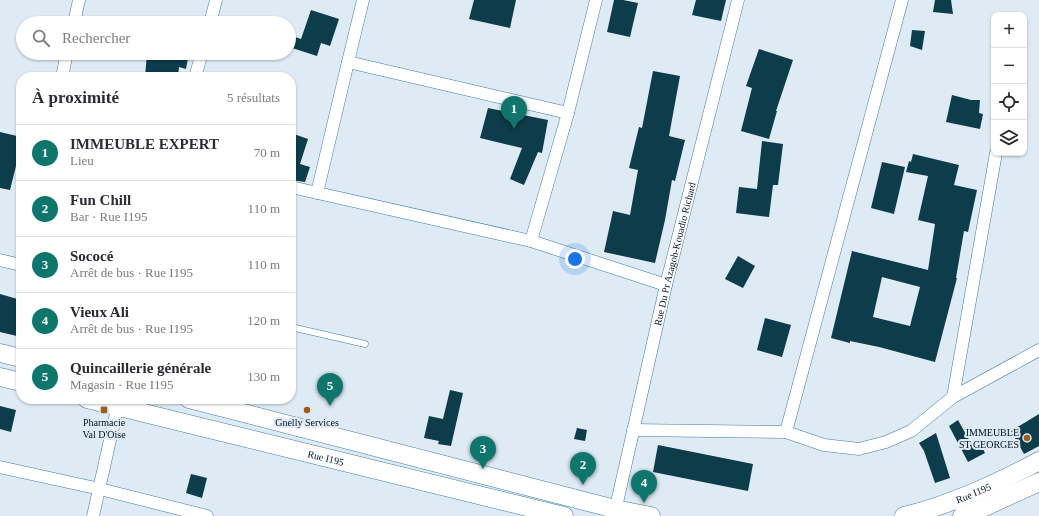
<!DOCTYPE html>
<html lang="fr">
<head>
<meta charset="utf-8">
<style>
	:root { --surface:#fff; --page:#f7f7f7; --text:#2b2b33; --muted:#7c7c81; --line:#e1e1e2; --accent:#0f766e }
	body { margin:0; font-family:"Times New Roman",serif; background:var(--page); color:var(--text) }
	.controls { position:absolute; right:12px; top:12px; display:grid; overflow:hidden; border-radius:8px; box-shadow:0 1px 3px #0004 }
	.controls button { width:36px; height:36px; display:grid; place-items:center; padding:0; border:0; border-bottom:1px solid var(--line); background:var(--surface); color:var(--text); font:20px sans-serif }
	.you { position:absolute; left:575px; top:259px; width:14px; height:14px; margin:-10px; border:3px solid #fff; border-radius:50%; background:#1a73e8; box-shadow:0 0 0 6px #1a73e833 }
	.badge { display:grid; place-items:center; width:26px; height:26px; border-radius:50%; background:var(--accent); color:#fff; font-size:13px; font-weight:700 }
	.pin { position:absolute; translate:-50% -33px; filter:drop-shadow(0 1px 2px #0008) }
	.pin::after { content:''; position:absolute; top:21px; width:14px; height:12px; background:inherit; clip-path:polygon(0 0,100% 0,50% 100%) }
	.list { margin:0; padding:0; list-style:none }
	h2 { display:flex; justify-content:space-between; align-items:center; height:52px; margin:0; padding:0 16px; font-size:17px }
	h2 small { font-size:13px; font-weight:400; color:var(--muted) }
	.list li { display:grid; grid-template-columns:26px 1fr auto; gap:12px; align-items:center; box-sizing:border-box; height:56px; padding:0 16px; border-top:1px solid var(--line) }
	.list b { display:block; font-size:15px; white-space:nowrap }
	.list p { margin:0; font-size:13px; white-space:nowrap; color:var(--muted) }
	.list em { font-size:13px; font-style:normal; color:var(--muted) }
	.icon { flex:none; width:22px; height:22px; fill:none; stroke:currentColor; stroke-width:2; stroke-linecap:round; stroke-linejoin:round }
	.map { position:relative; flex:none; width:1039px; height:516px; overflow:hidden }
	.search { position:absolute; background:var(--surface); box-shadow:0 1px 3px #0004; left:16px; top:16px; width:280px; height:44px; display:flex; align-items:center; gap:10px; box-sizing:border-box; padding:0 14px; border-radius:22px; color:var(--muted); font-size:15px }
	.panel { position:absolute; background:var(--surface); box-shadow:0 1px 3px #0004; left:16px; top:72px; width:280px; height:332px; border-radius:16px }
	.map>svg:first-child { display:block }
	.building { fill:#0d3c4a; fill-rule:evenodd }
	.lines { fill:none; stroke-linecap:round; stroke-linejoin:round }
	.service-casing { stroke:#3d7ca9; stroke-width:7 }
	.minor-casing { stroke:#3d7ca9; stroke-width:13 }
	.secondary-casing { stroke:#3d7ca9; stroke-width:19 }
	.service { stroke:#fff; stroke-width:6 }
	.minor { stroke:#fff; stroke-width:12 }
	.secondary { stroke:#fff; stroke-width:18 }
	.poi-dot { fill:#9a5e1f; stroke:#deeaf4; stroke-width:1.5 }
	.labels { text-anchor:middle; stroke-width:4; stroke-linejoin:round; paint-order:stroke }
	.street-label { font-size:10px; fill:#001527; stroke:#deeaf4 }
	.poi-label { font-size:10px; fill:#001527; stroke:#deeaf4 }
</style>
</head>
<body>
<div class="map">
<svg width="1039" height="516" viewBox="0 0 1039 516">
	<rect width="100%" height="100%" fill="#deeaf4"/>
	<g class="building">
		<polygon points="474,0 516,0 510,28 469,19"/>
		<polygon points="614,0 623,0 638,3 630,37 607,32"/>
		<polygon points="696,0 726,0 721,21 692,15"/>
		<polygon points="935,0 951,0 953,14 933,12"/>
		<polygon points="311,10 339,19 330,46 321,43 317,56 289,47 289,35 301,39"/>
		<polygon points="912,30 925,31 922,50 910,46"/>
		<polygon points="759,49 793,60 776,111 777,111 769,139 741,131 752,88 746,86"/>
		<polygon points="147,53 189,53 186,69 179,67 178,77 145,77"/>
		<polygon points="653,71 680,76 669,136 685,140 675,181 672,180 665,220 655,263 604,252 613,211 630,215 638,170 629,168 639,127 642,128"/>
		<polygon points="952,95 971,100 980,100 979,113 983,114 980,129 946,122"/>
		<polygon points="488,108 548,120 542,153 538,152 524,185 510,179 522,148 480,138"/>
		<polygon points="0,132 21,137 21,146 10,190 0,188"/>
		<polygon points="291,133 308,139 300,164 310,167 305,182 291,180"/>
		<polygon points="762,141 783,144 778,185 773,185 769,217 736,213 739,187 757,189"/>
		<path d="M913,154L959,165L954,185L977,190L968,232L964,231L956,278H957L935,362L879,347L850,341V343L831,338L852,251L928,270L935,224L918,220L928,176L906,172L909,161L911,162ZM882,277L920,287L910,326L873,317Z"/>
		<polygon points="882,162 905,167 894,214 871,208"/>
		<polygon points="738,256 755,266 743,288 725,279"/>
		<polygon points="0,294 21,300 21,337 0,332"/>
		<polygon points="765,318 791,325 782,357 757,350"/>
		<polygon points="450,390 463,393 451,446 438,444 439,441 424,438 429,416 443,419"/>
		<polygon points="0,406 16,410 11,432 0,429"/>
		<polygon points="1039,414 1039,446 1024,454 1011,431"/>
		<polygon points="958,420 973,447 980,443 985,453 968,462 949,426"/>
		<polygon points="577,428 587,430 585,441 574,439"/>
		<polygon points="936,433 950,478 935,483 924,451 919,443"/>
		<polygon points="658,445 753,464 748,491 653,472"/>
		<polygon points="191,474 207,478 202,498 186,493"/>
	</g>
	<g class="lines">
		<g class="service-casing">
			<polyline id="service" points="291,327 365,344"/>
		</g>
		<g class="minor-casing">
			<g id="minor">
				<polyline points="74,23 79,0"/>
				<polyline points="210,23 216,0"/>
				<polyline points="348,62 568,113"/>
				<polyline points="62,77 67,53"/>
				<polyline points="195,77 202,53"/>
				<polyline points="291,187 531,241 568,113 596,0"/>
				<polyline points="317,193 348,62 363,0"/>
				<polyline points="531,241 666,285"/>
				<polyline points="0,260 21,265"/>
				<polyline points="953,397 996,153"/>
				<polyline points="633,430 786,432 824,445 859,449 886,442 911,431 953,397 1039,350"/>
				<polyline points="786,432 902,0"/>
				<polyline points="0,467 100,489 207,516"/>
				<polyline points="93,516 119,400"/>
				<path id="s1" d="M614,516L666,285L738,0"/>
			</g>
		</g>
		<g class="secondary-casing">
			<g id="secondary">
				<polyline points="0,353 21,358"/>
				<polyline points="0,377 21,382"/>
				<path id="s2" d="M87,399L564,516"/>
				<polyline points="189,399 615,509 651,516"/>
				<path id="s3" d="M904,516C951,505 996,484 1039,461"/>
				<polyline points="962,516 976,511 1039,482"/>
			</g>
		</g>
		<use href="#service" class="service"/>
		<use href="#minor" class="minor"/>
		<use href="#secondary" class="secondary"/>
	</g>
	<g class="poi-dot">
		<rect x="100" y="406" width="8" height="8" rx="2"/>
		<circle cx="307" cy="410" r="4"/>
		<circle cx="1027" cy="438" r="4"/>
	</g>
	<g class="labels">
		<g class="street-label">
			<text dy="4" stroke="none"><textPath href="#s1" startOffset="269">Rue Du Pr Azagoh-Kouadio Richard</textPath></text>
			<text dy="4" stroke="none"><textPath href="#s2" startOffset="246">Rue I195</textPath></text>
			<text dy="4" stroke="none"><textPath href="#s3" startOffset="73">Rue I195</textPath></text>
		</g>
		<g class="poi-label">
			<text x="104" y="426">Pharmacie<tspan x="104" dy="12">Val D'Oise</tspan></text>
			<text x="307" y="426">Gnelly Services</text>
			<text x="1019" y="436" text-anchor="end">IMMEUBLE<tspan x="1019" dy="12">ST GEORGES</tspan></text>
		</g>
	</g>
</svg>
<div class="controls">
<button>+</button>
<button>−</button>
<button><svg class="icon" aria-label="locate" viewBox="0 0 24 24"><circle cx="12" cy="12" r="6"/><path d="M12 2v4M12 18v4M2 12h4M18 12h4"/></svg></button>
<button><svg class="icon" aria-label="layers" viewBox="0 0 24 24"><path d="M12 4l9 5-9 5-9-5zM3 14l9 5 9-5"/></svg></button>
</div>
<div class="you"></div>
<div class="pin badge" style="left:514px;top:129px">1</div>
<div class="pin badge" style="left:583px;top:485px">2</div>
<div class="pin badge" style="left:483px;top:469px">3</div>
<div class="pin badge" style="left:644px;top:503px">4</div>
<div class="pin badge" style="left:330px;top:406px">5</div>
<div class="search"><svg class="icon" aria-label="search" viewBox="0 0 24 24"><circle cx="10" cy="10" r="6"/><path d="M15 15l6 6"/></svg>Rechercher</div>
<section class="panel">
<h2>À proximité<small>5 résultats</small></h2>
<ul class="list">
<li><span class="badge">1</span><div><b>IMMEUBLE EXPERT</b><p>Lieu</p></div><em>70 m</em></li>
<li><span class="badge">2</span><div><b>Fun Chill</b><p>Bar · Rue I195</p></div><em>110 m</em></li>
<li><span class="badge">3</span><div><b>Sococé</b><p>Arrêt de bus · Rue I195</p></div><em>110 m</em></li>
<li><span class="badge">4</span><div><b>Vieux Ali</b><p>Arrêt de bus · Rue I195</p></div><em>120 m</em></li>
<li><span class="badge">5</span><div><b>Quincaillerie générale</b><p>Magasin · Rue I195</p></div><em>130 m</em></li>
</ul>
</section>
</div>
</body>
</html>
